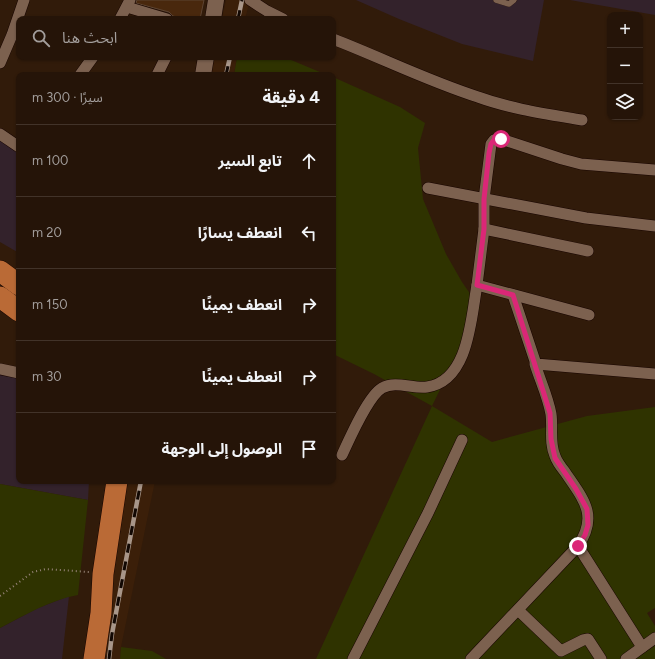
<!DOCTYPE html>
<html lang="ar">
<head>
<meta charset="utf-8">
<style>
	:root { --surface:#251408; --page:#312116; --text:#f1f3f6; --muted:#a39e9c; --line:#423329 }
	body { margin:0; font-family:Figtree,"Noto Sans Arabic",sans-serif; background:var(--page); color:var(--text); direction:rtl }
	.controls { position:absolute; right:12px; top:12px; display:grid; overflow:hidden; border-radius:8px; box-shadow:0 1px 3px #0004 }
	.controls button { width:36px; height:36px; display:grid; place-items:center; padding:0; border:0; border-bottom:1px solid var(--line); background:var(--surface); color:var(--text); font:20px sans-serif }
	.stop { position:absolute; width:12px; height:12px; margin:-9px; border:3px solid #db2777; border-radius:50%; background:#fff }
	.stop.end { background:#db2777; border-color:#fff; box-shadow:0 1px 4px #0008 }
	.list { margin:0; padding:0; list-style:none }
	h2 { display:flex; justify-content:space-between; align-items:center; height:52px; margin:0; padding:0 16px; font-size:17px }
	h2 small { font-size:13px; font-weight:400; color:var(--muted) }
	.list li { display:grid; grid-template-columns:26px 1fr auto; gap:12px; align-items:center; box-sizing:border-box; height:72px; padding:0 16px; border-top:1px solid var(--line) }
	.list b { display:block; font-size:15px; white-space:nowrap }
	.list em { font-size:13px; font-style:normal; color:var(--muted) }
	.icon { flex:none; width:22px; height:22px; fill:none; stroke:currentColor; stroke-width:2; stroke-linecap:round; stroke-linejoin:round }
	.map { position:relative; flex:none; width:655px; height:659px; overflow:hidden; direction:ltr }
	.search { position:absolute; background:var(--surface); box-shadow:0 1px 3px #0004; left:16px; top:16px; width:320px; height:44px; display:flex; align-items:center; gap:10px; box-sizing:border-box; padding:0 14px; border-radius:8px; color:var(--muted); font-size:15px }
	.panel { position:absolute; background:var(--surface); box-shadow:0 1px 3px #0004; left:16px; top:72px; width:320px; height:412px; border-radius:8px; direction:rtl }
	.map>svg:first-child { display:block }
	.built { fill:#3b1f09 }
	.industrial { fill:#33222b }
	.green { fill:#2f3300 }
	.building { fill:#49280d; stroke:#5d4432 }
	.lines { fill:none; stroke-linecap:round; stroke-linejoin:round }
	.lane-casing { stroke:#180500; stroke-width:6 }
	.street-casing { stroke:#180500; stroke-width:12 }
	.secondary-casing { stroke:#180500; stroke-width:17 }
	.highway-casing { stroke:#180500; stroke-width:22 }
	.path { stroke:#978477; stroke-width:2; stroke-dasharray:1 3; stroke-linecap:butt }
	.lane { stroke:#7c614f; stroke-width:5.5 }
	.street { stroke:#7c614f; stroke-width:11 }
	.secondary { stroke:#7c614f; stroke-width:16 }
	.highway { stroke:#ba6a36; stroke-width:21 }
	.rail-casing { stroke:#a89689; stroke-width:4.5 }
	.rail { stroke:#120803; stroke-width:3; stroke-dasharray:9; stroke-linecap:butt }
	.route { stroke:#db2777; stroke-width:5 }
</style>
</head>
<body>
<div class="map">
<svg width="655" height="659" viewBox="0 0 655 659">
	<rect width="100%" height="100%" fill="#311b0a"/>
	<g class="built">
		<polygon points="226,0 250,0 245,19 222,19"/>
		<polygon points="214,57 237,57 234,75 210,75"/>
		<polygon points="125,481 155,481 121,647 120,659 96,659"/>
	</g>
	<g class="industrial">
		<polygon points="356,0 544,0 533,61 462,44 399,19"/>
		<polygon points="570,0 655,0 655,15"/>
		<polygon points="0,129 19,143 19,253 0,242"/>
		<polygon points="0,374 19,379 19,481 89,481 88,500 0,484"/>
		<polygon points="69,596 62,659 0,659 0,628 38,608"/>
	</g>
	<g class="green">
		<polygon points="237,57 284,57 327,75 234,75"/>
		<polygon points="333,77 400,107 425,123 418,148 423,199 446,254 462,282 480,308 432,406 492,442 587,416 655,407 655,608 647,613 655,626 655,659 316,659 432,406 374,374 333,354"/>
		<path d="M0,484L88,500L78,595C50,600 25,615 0,628Z"/>
		<polygon points="121,647 152,651 166,659 120,659"/>
	</g>
	<polygon class="building" points="137,0 204,0 200,19 184,19 173,16 169,12 136,3"/>
	<g class="lines">
		<g class="lane-casing">
			<polyline id="lane" points="496,0 509,4 514,0"/>
		</g>
		<g class="street-casing">
			<g id="street">
				<polyline points="250,0 267,11 283,19"/>
				<polyline points="127,7 167,19"/>
				<polyline points="120,19 130,0"/>
				<path d="M333,39C382,58 428,81 478,97C511,109 547,114 582,120"/>
				<polyline points="0,63 12,35 24,0"/>
				<polyline points="80,75 93,57"/>
				<polyline points="157,75 166,57"/>
				<polyline points="0,134 19,147"/>
				<polyline points="428,188 586,218 655,226"/>
				<polyline points="484,229 588,251"/>
				<polyline points="513,295 536,364 655,374"/>
				<polyline points="589,315 477,285 484,229 484,199 491,144 494,140 501,139 562,159 581,164 655,170"/>
				<polyline points="0,369 19,373"/>
				<path d="M342,455C349,440 368,396 382,388C396,380 412,389 427,387C469,381 471,318 477,285"/>
				<polyline points="578,546 642,647"/>
				<polyline points="518,610 561,651 583,640 588,639 601,659"/>
				<polyline points="353,659 428,513 462,440"/>
				<path d="M471,659L578,546C599,515 583,499 565,472C561,467 557,462 555,456C549,442 553,428 551,414C548,397 540,380 535,364"/>
				<polyline points="626,659 655,638"/>
			</g>
		</g>
		<g class="secondary-casing">
			<g id="secondary">
				<polyline points="213,19 216,0"/>
				<polyline points="203,75 206,57"/>
			</g>
		</g>
		<g class="highway-casing">
			<g id="highway">
				<polyline points="0,271 19,285"/>
				<polyline points="0,297 19,311"/>
				<polyline points="94,659 101,613 103,574 117,481"/>
			</g>
		</g>
		<polyline class="path" points="0,596 33,572 46,569 89,572"/>
		<use href="#lane" class="lane"/>
		<use href="#street" class="street"/>
		<use href="#secondary" class="secondary"/>
		<use href="#highway" class="highway"/>
		<g class="rail-casing">
			<g id="rail">
				<polyline points="238,19 242,0"/>
				<polyline points="226,75 230,57"/>
				<polyline points="109,659 112,634 141,481"/>
			</g>
		</g>
		<use href="#rail" class="rail"/>
	</g>
	<g class="lines">
		<polyline class="route" points="501,139 494,140 491,144 489,153 484,199 484,229 477,285 513,295 550,413 551,439 555,458 576,489 587,509 588,525 585,535 578,546"/>
	</g>
</svg>
<div class="controls">
<button>+</button>
<button>−</button>
<button><svg class="icon" aria-label="layers" viewBox="0 0 24 24"><path d="M12 4l9 5-9 5-9-5zM3 14l9 5 9-5"/></svg></button>
</div>
<div class="stop" style="left:501px;top:139px"></div>
<div class="stop end" style="left:578px;top:546px"></div>
<div class="search"><svg class="icon" aria-label="search" viewBox="0 0 24 24"><circle cx="10" cy="10" r="6"/><path d="M15 15l6 6"/></svg>ابحث هنا</div>
<section class="panel">
<h2>4 دقيقة<small>سيرًا · 300 m</small></h2>
<ul class="list">
<li><svg class="icon" aria-label="ahead" viewBox="0 0 24 24"><path d="M12 20V5M6 11l6-6 6 6"/></svg><div><b>تابع السير</b></div><em>100 m</em></li>
<li><svg class="icon" aria-label="left" viewBox="0 0 24 24"><path d="M17 20v-9H6M10 6l-5 5 5 5"/></svg><div><b>انعطف يسارًا</b></div><em>20 m</em></li>
<li><svg class="icon" aria-label="right" viewBox="0 0 24 24"><path d="M7 20v-9h11M14 6l5 5-5 5"/></svg><div><b>انعطف يمينًا</b></div><em>150 m</em></li>
<li><svg class="icon" aria-label="right" viewBox="0 0 24 24"><path d="M7 20v-9h11M14 6l5 5-5 5"/></svg><div><b>انعطف يمينًا</b></div><em>30 m</em></li>
<li><svg class="icon" aria-label="arrive" viewBox="0 0 24 24"><path d="M6 21V4h12l-3 4 3 4H6"/></svg><div><b>الوصول إلى الوجهة</b></div></li>
</ul>
</section>
</div>
</body>
</html>
